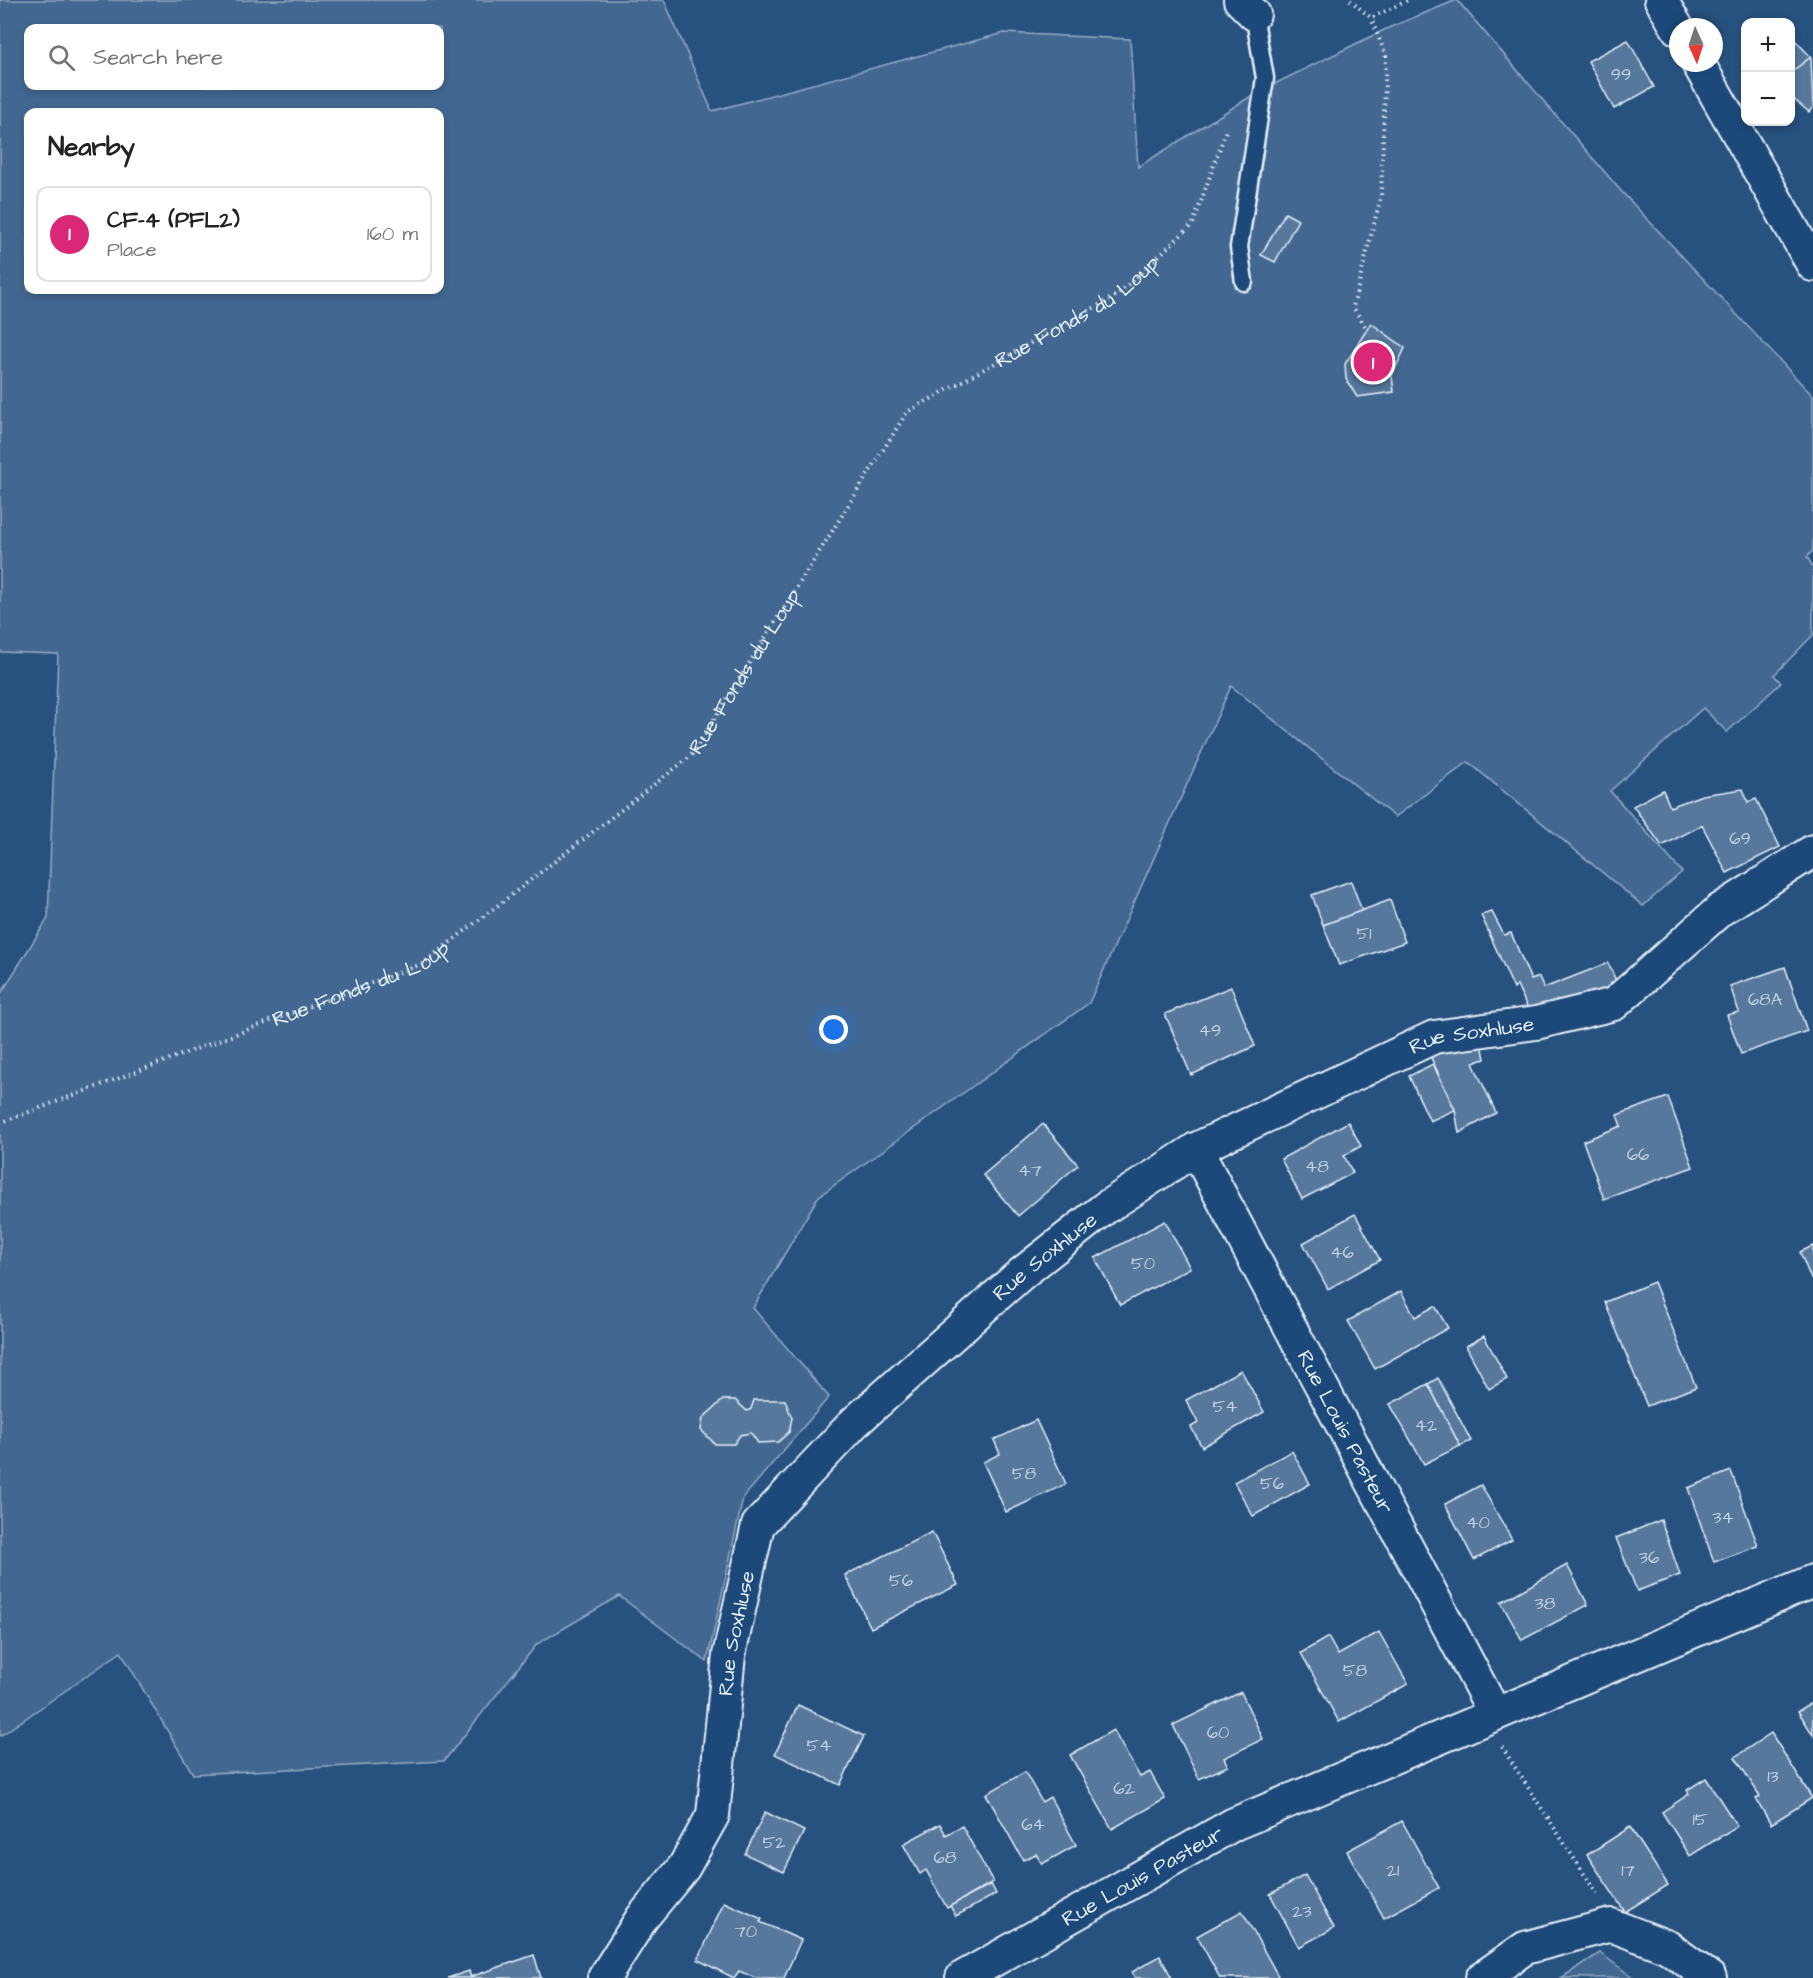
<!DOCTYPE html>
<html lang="en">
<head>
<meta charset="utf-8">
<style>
	:root { --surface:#fff; --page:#f2f2f2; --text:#222; --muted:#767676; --line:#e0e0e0; --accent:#db2777 }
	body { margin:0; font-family:"Architects Daughter",sans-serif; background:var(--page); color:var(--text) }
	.controls { position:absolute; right:18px; top:18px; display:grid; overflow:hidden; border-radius:12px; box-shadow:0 3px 9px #0003 }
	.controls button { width:54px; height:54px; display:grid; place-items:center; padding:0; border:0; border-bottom:2px solid var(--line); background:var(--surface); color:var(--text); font:30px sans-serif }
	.compass { position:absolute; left:1669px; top:18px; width:54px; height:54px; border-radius:50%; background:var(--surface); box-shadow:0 3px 9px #0003; rotate:177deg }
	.you { position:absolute; left:834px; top:1030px; width:21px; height:21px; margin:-15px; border:4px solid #fff; border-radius:50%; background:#1a73e8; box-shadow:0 0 0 9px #1a73e833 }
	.badge { display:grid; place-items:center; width:39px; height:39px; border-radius:50%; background:var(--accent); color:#fff; font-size:20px; font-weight:700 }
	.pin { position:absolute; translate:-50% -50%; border:3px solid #fff; box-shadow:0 2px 6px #0006 }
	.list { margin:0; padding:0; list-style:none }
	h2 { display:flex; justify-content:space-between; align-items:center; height:78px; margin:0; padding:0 24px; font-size:26px }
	h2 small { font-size:20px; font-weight:400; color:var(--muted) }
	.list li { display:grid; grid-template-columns:39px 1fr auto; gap:18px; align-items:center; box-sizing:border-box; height:96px; margin:0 12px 12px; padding:0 12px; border:2px solid var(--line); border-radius:12px }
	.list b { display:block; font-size:22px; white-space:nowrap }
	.list p { margin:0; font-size:20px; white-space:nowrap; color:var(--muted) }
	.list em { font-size:20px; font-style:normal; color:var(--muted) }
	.icon { flex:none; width:33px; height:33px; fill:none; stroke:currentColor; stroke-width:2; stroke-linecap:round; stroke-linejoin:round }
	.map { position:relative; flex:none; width:1813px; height:1978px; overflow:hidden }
	.search { position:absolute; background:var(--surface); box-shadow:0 3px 9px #0003; left:24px; top:24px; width:420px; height:66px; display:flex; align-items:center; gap:15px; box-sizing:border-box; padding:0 21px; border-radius:12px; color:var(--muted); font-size:22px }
	.panel { position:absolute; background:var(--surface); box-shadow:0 3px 9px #0003; left:24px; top:108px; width:420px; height:186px; border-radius:12px }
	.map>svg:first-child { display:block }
	.green { fill:#436891; stroke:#96acc4; stroke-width:1.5; fill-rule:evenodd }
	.building { fill:#57789d; stroke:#e8f1f8; stroke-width:1.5 }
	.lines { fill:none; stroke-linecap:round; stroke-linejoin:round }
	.service-casing { stroke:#e8f1f8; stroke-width:21 }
	.minor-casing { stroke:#e8f1f8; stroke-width:36 }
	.path { stroke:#e8f1f8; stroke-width:4; stroke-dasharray:1.5 4.5; stroke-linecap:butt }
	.service { stroke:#1f4a7a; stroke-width:16 }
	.minor { stroke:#1f4a7a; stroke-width:32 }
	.labels { text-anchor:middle; stroke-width:5; stroke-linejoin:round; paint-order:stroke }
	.number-label { font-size:18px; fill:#c4d3e1 }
	.street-label { font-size:21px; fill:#e8f1f8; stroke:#1f4a7a }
</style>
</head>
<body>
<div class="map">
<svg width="1813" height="1978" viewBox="0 0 1813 1978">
	<rect width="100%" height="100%" fill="#27517f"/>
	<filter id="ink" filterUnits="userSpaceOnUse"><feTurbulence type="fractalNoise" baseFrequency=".0167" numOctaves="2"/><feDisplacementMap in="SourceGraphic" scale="12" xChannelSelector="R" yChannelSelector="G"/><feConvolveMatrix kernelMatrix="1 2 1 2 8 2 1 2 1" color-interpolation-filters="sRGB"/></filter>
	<g filter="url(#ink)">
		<g class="green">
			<path d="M0,0H664L712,111L1004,33L1130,39L1138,167L1256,93L1388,28L1457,0L1621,191L1813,396V550L1807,557L1813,567V635L1774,675L1781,683L1727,732L1703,708L1610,791L1682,872L1643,906L1468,762L1395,817L1231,686L1089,1003L818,1197L753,1308L829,1397L743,1498L707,1662L619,1596L537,1644L444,1761L193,1774L121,1652L0,1736V995L48,918L58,654L0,652ZM28,28H440V86H28ZM28,112H440V290H28Z"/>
			<polygon points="1600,1953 1634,1978 1561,1978"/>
		</g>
		<g class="building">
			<polygon points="1792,37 1811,57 1790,73 1790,39"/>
			<polygon points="1628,40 1654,87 1614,109 1588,61"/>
			<polygon points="1811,57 1813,107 1809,112 1790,96 1790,73"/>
			<polygon points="1285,213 1298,220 1275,262 1261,255"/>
			<polygon points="1371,323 1405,348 1392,376 1394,392 1357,397 1346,379 1345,364"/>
			<polygon points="1743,789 1748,802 1756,799 1780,847 1727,873 1702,825 1662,846 1633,806 1663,790 1670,807 1702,795"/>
			<polygon points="1351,881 1362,911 1323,925 1312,895"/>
			<polygon points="1390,900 1405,942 1339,965 1323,925"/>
			<polygon points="1492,912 1504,935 1511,933 1531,980 1539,977 1544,988 1608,963 1618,985 1573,1005 1529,1011 1517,985 1514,989 1481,915"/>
			<polygon points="1785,967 1807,1031 1741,1054 1727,1015 1739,1012 1730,986"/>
			<polygon points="1231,987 1255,1046 1191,1075 1165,1014"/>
			<polygon points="1481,1038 1485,1059 1473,1063 1496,1113 1459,1133 1455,1110 1428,1051"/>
			<polygon points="1433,1064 1455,1110 1430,1121 1409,1076"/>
			<polygon points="1668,1097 1693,1167 1604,1199 1583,1141 1621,1126 1617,1115"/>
			<polygon points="1348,1122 1361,1146 1344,1156 1353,1173 1302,1199 1281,1159"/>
			<polygon points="1043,1124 1078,1165 1018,1216 983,1175"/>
			<polygon points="1355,1214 1380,1260 1328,1289 1303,1243"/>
			<polygon points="1165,1221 1190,1268 1120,1305 1095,1258"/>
			<polygon points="1813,1246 1813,1279 1811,1279 1800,1252"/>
			<polygon points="1654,1282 1696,1387 1647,1406 1605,1302"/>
			<polygon points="1401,1291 1415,1317 1435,1306 1448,1328 1375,1369 1348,1321"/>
			<polygon points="1484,1336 1507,1379 1489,1389 1466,1346"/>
			<polygon points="1241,1370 1264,1412 1202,1447 1191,1427 1198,1423 1186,1400"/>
			<polygon points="1438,1378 1471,1441 1460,1446 1428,1384"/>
			<polygon points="1428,1384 1460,1446 1424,1464 1390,1404"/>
			<polygon points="723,1400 735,1400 747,1411 751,1409 754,1400 785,1400 792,1418 789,1432 778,1442 758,1443 751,1433 740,1435 734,1444 715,1444 701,1430 703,1418"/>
			<polygon points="1036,1420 1066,1484 1006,1512 983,1462 1000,1454 994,1440"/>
			<polygon points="1292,1451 1310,1484 1253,1516 1234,1482"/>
			<polygon points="1731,1471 1758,1546 1714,1562 1688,1488"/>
			<polygon points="1481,1485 1512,1540 1474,1560 1445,1504"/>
			<polygon points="1661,1520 1680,1575 1637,1591 1616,1538"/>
			<polygon points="932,1532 958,1585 871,1628 845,1575"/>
			<polygon points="1567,1565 1588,1605 1522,1640 1501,1602"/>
			<polygon points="1379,1632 1408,1684 1339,1722 1301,1653 1328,1637 1338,1655"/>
			<polygon points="1241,1692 1263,1739 1224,1758 1228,1766 1199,1779 1173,1725"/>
			<polygon points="1813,1702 1813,1735 1798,1711"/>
			<polygon points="798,1705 864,1736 840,1785 775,1754"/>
			<polygon points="1113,1730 1140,1777 1150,1772 1165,1799 1112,1829 1070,1755"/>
			<polygon points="1771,1733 1812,1798 1771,1824 1756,1799 1760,1796 1735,1757"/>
			<polygon points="1025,1772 1042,1802 1050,1797 1076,1845 1042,1864 1036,1854 1023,1860 986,1794"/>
			<polygon points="1706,1778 1737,1826 1690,1856 1662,1812 1689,1794 1687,1790"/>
			<polygon points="765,1812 804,1831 784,1872 745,1854"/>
			<polygon points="1402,1821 1439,1888 1384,1918 1347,1851"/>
			<polygon points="940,1824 946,1835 962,1826 993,1882 947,1908 926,1870 920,1874 903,1844"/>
			<polygon points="1630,1827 1668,1885 1625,1912 1587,1855"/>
			<polygon points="1305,1875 1334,1928 1299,1947 1270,1894"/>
			<polygon points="991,1884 996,1894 956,1916 950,1906"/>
			<polygon points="724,1902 762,1919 760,1922 801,1940 784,1978 755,1978 739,1971 734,1978 698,1960"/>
			<polygon points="1242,1911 1278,1976 1275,1978 1220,1978 1197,1936"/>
			<polygon points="534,1955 541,1978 471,1978 470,1977"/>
			<polygon points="1160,1956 1172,1978 1135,1978 1132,1972"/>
			<polygon points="469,1971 471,1978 448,1978"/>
		</g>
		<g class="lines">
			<g class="service-casing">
				<polyline id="service" points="1244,282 1239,247 1265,78 1254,14"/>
			</g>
			<g class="minor-casing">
				<g id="minor">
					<polyline points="1240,0 1254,14"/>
					<polyline points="1661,0 1678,29"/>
					<polyline points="1698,63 1813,265"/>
					<path id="s2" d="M1196,1149L1495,1714"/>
					<path id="s3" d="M604,1978L642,1918L684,1867L713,1815L729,1655L758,1525L854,1423L1021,1274L1105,1208L1196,1149L1434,1037L1536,1023L1614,1004L1720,910L1813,851"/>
					<path id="s4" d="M962,1978L1234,1824L1813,1581"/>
					<polyline points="1482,1978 1525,1948 1611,1925 1668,1947 1710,1978"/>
				</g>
			</g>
			<g class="path">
				<polyline points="1350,0 1371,18 1408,0"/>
				<polyline points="1365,326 1353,307 1381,196 1386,56 1371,18"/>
				<path id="s1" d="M0,1123L422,964L691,756L907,412L1117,295L1193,224L1227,128"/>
				<polyline points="1502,1747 1597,1894"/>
			</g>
			<use href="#service" class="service"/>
			<use href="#minor" class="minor"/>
		</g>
	</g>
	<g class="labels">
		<g class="number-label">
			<text x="1621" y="80">99</text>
			<text x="1740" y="844">69</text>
			<text x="1364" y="939">51</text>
			<text x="1765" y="1005">68A</text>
			<text x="1210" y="1036">49</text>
			<text x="1638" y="1160">66</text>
			<text x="1317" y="1172">48</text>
			<text x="1030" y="1176">47</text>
			<text x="1342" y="1258">46</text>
			<text x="1143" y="1269">50</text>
			<text x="1225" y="1412">54</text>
			<text x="1426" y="1431">42</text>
			<text x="1024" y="1479">58</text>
			<text x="1272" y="1489">56</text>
			<text x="1723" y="1523">34</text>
			<text x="1478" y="1528">40</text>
			<text x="1649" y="1563">36</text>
			<text x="901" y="1586">56</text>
			<text x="1545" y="1609">38</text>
			<text x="1355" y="1676">58</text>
			<text x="1218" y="1738">60</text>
			<text x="819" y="1751">54</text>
			<text x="1773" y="1782">13</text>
			<text x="1124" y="1794">62</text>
			<text x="1700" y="1825">15</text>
			<text x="1033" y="1830">64</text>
			<text x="774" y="1848">52</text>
			<text x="945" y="1863">68</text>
			<text x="1393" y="1876">21</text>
			<text x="1628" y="1876">17</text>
			<text x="1302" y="1917">23</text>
			<text x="746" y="1937">70</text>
		</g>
		<g class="street-label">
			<text dy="7" stroke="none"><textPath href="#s1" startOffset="1395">Rue Fonds du Loup</textPath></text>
			<text dy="7" stroke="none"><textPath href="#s1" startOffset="891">Rue Fonds du Loup</textPath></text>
			<text dy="7" stroke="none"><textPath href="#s1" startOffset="387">Rue Fonds du Loup</textPath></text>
			<text dy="7" stroke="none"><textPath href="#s3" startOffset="1370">Rue Soxhluse</textPath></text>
			<text dy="7" stroke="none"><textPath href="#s3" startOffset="884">Rue Soxhluse</textPath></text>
			<text dy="7" stroke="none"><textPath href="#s2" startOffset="320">Rue Louis Pasteur</textPath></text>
			<text dy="7" stroke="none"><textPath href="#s3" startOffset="380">Rue Soxhluse</textPath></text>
			<text dy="7" stroke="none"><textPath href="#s4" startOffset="207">Rue Louis Pasteur</textPath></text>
		</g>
	</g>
</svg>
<div class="controls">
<button>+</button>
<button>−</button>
</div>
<svg class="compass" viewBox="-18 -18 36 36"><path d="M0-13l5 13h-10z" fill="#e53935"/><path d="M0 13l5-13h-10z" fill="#767676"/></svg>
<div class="you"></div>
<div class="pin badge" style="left:1373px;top:362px">1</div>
<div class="search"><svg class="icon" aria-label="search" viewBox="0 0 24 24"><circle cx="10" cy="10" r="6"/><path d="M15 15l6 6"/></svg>Search here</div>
<section class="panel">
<h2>Nearby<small></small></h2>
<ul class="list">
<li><span class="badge">1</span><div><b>CF-4 (PFL2)</b><p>Place</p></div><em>160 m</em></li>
</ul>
</section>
</div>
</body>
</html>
